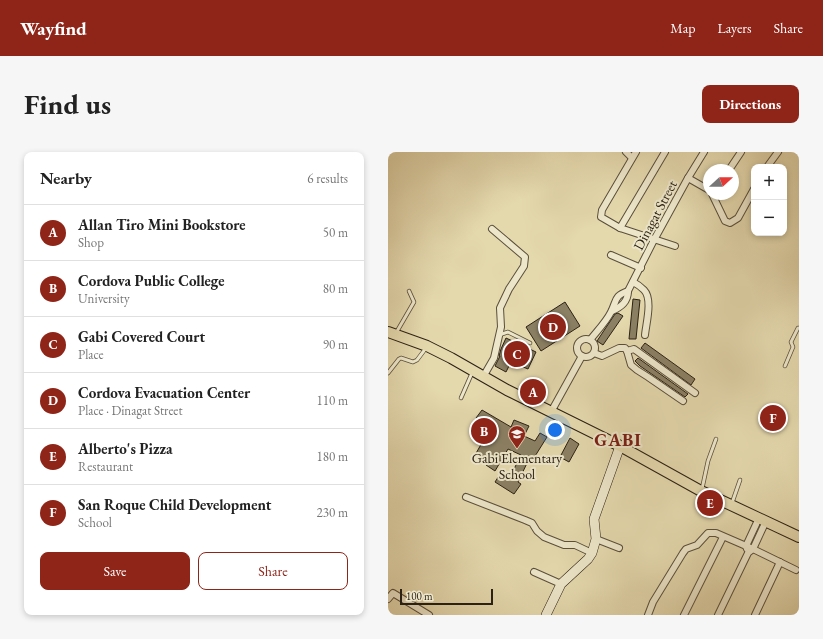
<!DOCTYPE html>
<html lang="en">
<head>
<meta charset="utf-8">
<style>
	:root { --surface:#fff; --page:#f6f6f6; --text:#222; --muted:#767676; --line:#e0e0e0; --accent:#8f2418 }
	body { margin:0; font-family:"EB Garamond",serif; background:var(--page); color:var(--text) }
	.controls { position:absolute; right:12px; top:12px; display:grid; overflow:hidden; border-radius:8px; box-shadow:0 2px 6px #0003 }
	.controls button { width:36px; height:36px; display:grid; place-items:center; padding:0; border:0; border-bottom:1px solid var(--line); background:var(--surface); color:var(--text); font:20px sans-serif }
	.compass { position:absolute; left:315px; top:12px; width:36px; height:36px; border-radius:50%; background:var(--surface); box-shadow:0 2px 6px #0003; rotate:69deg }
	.scale { position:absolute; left:12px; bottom:10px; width:93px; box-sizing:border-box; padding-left:4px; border:2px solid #2b2115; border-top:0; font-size:11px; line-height:14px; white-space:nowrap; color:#2b2115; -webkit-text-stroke:3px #ede6ca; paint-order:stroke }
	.you { position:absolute; left:167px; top:278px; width:14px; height:14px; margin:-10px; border:3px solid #fff; border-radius:50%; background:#1a73e8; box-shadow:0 0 0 6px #1a73e833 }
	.badge { display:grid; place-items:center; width:26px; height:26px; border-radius:50%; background:var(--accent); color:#fff; font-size:13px; font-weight:700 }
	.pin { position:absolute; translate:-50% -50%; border:2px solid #fff; box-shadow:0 1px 4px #0006 }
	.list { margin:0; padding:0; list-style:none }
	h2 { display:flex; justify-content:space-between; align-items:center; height:52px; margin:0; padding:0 16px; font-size:17px }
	h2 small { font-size:13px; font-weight:400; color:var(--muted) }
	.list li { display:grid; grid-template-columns:26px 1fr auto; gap:12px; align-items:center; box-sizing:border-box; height:56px; padding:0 16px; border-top:1px solid var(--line) }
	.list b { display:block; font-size:15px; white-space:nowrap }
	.list p { margin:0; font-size:13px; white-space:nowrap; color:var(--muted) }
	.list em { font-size:13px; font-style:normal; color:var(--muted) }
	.actions { display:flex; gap:8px; padding:12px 16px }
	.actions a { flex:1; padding:9px 0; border:1px solid var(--accent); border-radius:8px; text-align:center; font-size:14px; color:var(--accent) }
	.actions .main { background:var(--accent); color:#fff }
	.map { position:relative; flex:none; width:411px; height:463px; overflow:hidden; border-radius:8px }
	header { display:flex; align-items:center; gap:24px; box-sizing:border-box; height:56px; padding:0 20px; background:var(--accent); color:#fff }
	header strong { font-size:19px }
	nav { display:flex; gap:22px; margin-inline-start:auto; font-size:14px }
	.intro { display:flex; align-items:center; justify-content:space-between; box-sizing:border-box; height:96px; padding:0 24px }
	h1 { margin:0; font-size:28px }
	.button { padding:10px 18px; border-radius:8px; background:var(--accent); color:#fff; font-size:14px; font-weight:700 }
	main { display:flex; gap:24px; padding:0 24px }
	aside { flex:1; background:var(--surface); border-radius:8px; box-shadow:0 2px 6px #0003 }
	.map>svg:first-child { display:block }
	.building { fill:#8b8064; stroke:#2b2115 }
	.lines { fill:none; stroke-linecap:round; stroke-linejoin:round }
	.lane-casing { stroke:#594f3b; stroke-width:4.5 }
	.street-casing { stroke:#594f3b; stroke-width:8 }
	.secondary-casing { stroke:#2b2115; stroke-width:10 }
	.primary-casing { stroke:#2b2115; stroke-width:12 }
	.lane { stroke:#ede6ca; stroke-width:3 }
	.street { stroke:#ede6ca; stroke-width:6 }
	.secondary { stroke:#ede6ca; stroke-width:9 }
	.primary { stroke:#e4d8ad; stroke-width:10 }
	.labels { text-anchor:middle; stroke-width:4; stroke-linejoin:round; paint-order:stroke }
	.street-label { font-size:14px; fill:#2b2115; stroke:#ede6ca }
	.poi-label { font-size:14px; fill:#2b2115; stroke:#ede6ca }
	.district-label { font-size:18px; font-weight:bold; letter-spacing:1px; fill:#7a1f14; stroke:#ede6ca }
</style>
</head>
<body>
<header>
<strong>Wayfind</strong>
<nav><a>Map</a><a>Layers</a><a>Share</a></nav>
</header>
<div class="intro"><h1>Find us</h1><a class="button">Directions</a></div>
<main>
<aside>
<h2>Nearby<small>6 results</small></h2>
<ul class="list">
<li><span class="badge">A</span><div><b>Allan Tiro Mini Bookstore</b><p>Shop</p></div><em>50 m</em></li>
<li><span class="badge">B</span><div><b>Cordova Public College</b><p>University</p></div><em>80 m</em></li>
<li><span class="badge">C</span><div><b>Gabi Covered Court</b><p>Place</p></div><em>90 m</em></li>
<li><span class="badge">D</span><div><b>Cordova Evacuation Center</b><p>Place · Dinagat Street</p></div><em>110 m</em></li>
<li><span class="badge">E</span><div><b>Alberto's Pizza</b><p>Restaurant</p></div><em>180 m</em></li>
<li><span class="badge">F</span><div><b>San Roque Child Development</b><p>School</p></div><em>230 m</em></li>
</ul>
<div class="actions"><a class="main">Save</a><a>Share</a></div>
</aside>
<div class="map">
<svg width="411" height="463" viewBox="0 0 411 463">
	<rect width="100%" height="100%" fill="#e4d8ad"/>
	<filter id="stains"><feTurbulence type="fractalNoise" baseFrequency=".005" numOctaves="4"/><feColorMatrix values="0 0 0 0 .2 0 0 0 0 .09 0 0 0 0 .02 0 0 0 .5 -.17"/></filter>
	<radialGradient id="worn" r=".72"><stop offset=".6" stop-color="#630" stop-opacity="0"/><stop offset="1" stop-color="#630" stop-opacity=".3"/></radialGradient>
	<g class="building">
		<polygon points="245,147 252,148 248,187 241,187"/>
		<polygon points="177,150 192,174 153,199 138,175"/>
		<polygon points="230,161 235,164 215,193 209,189 227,162"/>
		<polygon points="118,186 148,200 140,217 123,210 118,220 107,214 112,204 111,204 113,197"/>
		<polygon points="257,191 307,227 303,233 253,196"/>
		<polygon points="250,206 300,242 297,245 252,214 247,209"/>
		<polygon points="94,258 123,275 126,268 141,274 136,284 147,289 152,281 159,285 144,309 141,307 130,330 133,332 126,342 107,330 114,319 122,325 133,303 120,297 107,319 98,313 100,311 87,303 103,275 88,266"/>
		<polygon points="182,286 191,292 181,310 172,305"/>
	</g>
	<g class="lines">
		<g class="lane-casing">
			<g id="lane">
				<polyline points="8,181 26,150 21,139"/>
				<polyline points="111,183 120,180 142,191"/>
				<polyline points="397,214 405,195 403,190 410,176 411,176"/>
				<polyline points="0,221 11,207 13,206 25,210 29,208 38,196"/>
				<polyline points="73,246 84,221"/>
				<polyline points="314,337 320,309 328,287"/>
				<polyline points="344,351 352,328"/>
			</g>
		</g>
		<g class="street-casing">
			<g id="street">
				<polyline points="238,0 244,6"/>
				<polyline points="248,0 214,58 213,65 232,76 287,94"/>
				<polyline points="379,15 390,0"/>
				<polyline points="341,18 353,0"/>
				<polyline points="300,26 321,38"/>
				<polyline points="324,42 337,69 342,71 350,66 366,37"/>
				<polyline points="232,76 277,0"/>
				<polyline points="223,103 253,116"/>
				<path d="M245,130C249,132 253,135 256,138C265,147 258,172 257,183"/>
				<path d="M224,159C233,155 240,150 240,139L266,88L300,26L316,0"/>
				<circle cx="198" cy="196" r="9"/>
				<path d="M202,188C209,179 218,170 223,160C229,148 226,144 240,139"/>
				<polyline points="239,199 246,197 307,241"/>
				<polyline points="206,201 214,204 231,196 237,196 239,199 243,213 249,218 260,225 295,249"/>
				<polyline points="95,225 106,206 113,175 112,156 121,137 136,114 137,105 104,77"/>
				<polyline points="163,260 194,204"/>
				<polyline points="78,345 137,368 144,371 149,379 156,385 176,393 187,393 204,401"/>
				<polyline points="208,387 231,396"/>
				<polyline points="359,397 358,394 371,366"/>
				<polyline points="146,420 173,432"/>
				<polyline points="0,447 5,441 41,463"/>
				<polyline points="260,463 265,450 295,401 298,397 309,393 320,381 328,381 365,397 408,418"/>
				<polyline points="296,463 335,385"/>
				<polyline points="330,463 360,401 365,397 378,369"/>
				<polyline points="367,463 392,410"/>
			</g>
		</g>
		<g class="secondary-casing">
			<polyline id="secondary" points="158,463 173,432 200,407 204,401 208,387 206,367 232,294"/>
		</g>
		<g class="primary-casing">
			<polyline id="primary" points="0,180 39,194 63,206 119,238 232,294 313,339 411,385"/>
		</g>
		<use href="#lane" class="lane"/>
		<use href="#street" class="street"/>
		<use href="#secondary" class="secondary"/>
		<use href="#primary" class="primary"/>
	</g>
	<defs>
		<g id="school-pin" transform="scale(0.9)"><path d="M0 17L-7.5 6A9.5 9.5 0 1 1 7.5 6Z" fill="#8f2418" stroke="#ede6ca"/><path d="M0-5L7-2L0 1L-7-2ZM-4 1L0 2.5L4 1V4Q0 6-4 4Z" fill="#fff"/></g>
	</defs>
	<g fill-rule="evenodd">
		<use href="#school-pin" x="129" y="282"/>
	</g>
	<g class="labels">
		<g class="street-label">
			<text transform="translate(267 63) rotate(-62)" y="5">Dinagat Street</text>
		</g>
		<g class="poi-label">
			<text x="129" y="311">Gabi Elementary<tspan x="129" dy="16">School</tspan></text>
		</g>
		<g class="district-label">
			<text x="230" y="294">GABI</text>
		</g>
	</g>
	<rect width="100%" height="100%" filter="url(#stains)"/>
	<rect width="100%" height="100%" fill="url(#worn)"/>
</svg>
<div class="controls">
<button>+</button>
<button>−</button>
</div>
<svg class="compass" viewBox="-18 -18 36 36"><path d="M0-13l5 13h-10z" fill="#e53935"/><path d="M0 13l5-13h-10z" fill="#767676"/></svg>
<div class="scale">100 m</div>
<div class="you"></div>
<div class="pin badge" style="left:145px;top:240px">A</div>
<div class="pin badge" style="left:96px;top:279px">B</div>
<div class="pin badge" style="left:129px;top:202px">C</div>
<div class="pin badge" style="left:165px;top:175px">D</div>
<div class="pin badge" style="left:322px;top:351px">E</div>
<div class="pin badge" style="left:385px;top:266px">F</div>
</div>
</main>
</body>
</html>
